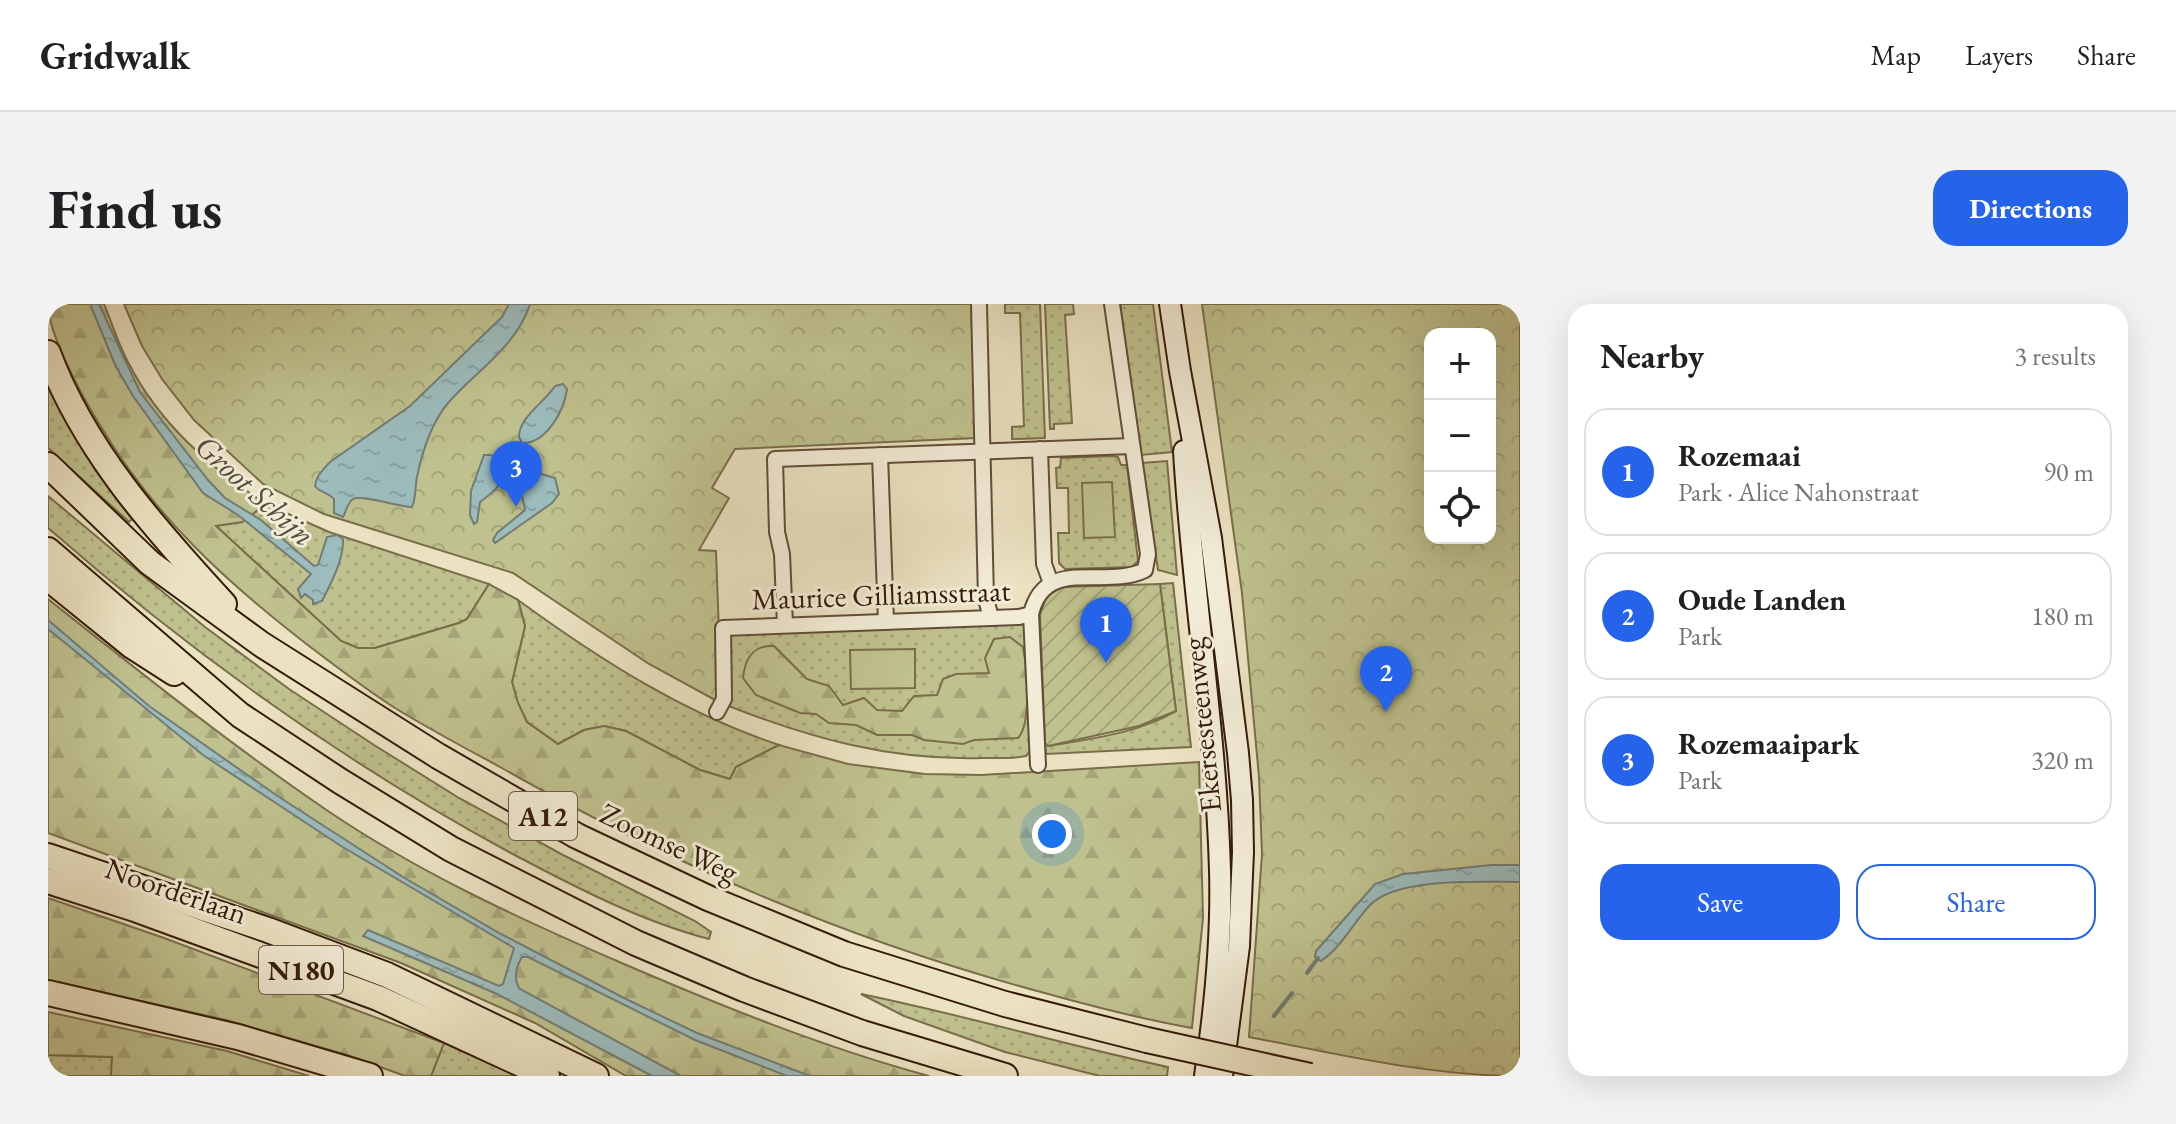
<!DOCTYPE html>
<html lang="en">
<head>
<meta charset="utf-8">
<style>
	:root { --surface:#fff; --page:#f2f2f2; --text:#202124; --muted:#757577; --line:#e0e0e0; --accent:#2563eb }
	body { margin:0; font-family:"EB Garamond",serif; background:var(--page); color:var(--text) }
	.controls { position:absolute; right:24px; top:24px; display:grid; overflow:hidden; border-radius:16px; box-shadow:0 8px 32px #0002 }
	.controls button { width:72px; height:72px; display:grid; place-items:center; padding:0; border:0; border-bottom:2px solid var(--line); background:var(--surface); color:var(--text); font:40px sans-serif }
	.you { position:absolute; left:1004px; top:530px; width:28px; height:28px; margin:-20px; border:6px solid #fff; border-radius:50%; background:#1a73e8; box-shadow:0 0 0 12px #1a73e833 }
	.badge { display:grid; place-items:center; width:52px; height:52px; border-radius:50%; background:var(--accent); color:#fff; font-size:26px; font-weight:700 }
	.pin { position:absolute; translate:-50% -66px; filter:drop-shadow(0 2px 4px #0008) }
	.pin::after { content:''; position:absolute; top:42px; width:28px; height:24px; background:inherit; clip-path:polygon(0 0,100% 0,50% 100%) }
	.list { margin:0; padding:0; list-style:none }
	h2 { display:flex; justify-content:space-between; align-items:center; height:104px; margin:0; padding:0 32px; font-size:34px }
	h2 small { font-size:26px; font-weight:400; color:var(--muted) }
	.list li { display:grid; grid-template-columns:52px 1fr auto; gap:24px; align-items:center; box-sizing:border-box; height:128px; margin:0 16px 16px; padding:0 16px; border:2px solid var(--line); border-radius:24px }
	.list b { display:block; font-size:30px; white-space:nowrap }
	.list p { margin:0; font-size:26px; white-space:nowrap; color:var(--muted) }
	.list em { font-size:26px; font-style:normal; color:var(--muted) }
	.actions { display:flex; gap:16px; padding:24px 32px }
	.actions a { flex:1; padding:18px 0; border:2px solid var(--accent); border-radius:24px; text-align:center; font-size:28px; color:var(--accent) }
	.actions .main { background:var(--accent); color:#fff }
	.icon { flex:none; width:44px; height:44px; fill:none; stroke:currentColor; stroke-width:2; stroke-linecap:round; stroke-linejoin:round }
	.map { position:relative; flex:none; width:1472px; height:772px; overflow:hidden; border-radius:24px }
	header { display:flex; align-items:center; gap:48px; box-sizing:border-box; height:112px; padding:0 40px; background:var(--surface); border-bottom:2px solid var(--line) }
	header strong { font-size:38px }
	nav { display:flex; gap:44px; margin-inline-start:auto; font-size:28px }
	.intro { display:flex; align-items:center; justify-content:space-between; box-sizing:border-box; height:192px; padding:0 48px }
	h1 { margin:0; font-size:56px }
	.button { padding:20px 36px; border-radius:24px; background:var(--accent); color:#fff; font-size:28px; font-weight:700 }
	main { display:flex; gap:48px; padding:0 48px }
	aside { flex:1; background:var(--surface); border-radius:24px; box-shadow:0 8px 32px #0002 }
	.map>svg:first-child { display:block }
	.grass { fill:url(#grass-dots); stroke:#7a6e4a; stroke-width:2 }
	.forest { fill:url(#forest-firs); stroke:#7a6e4a; stroke-width:2 }
	.park { fill:url(#park-crowns); stroke:#7a6e4a; stroke-width:2; fill-rule:evenodd }
	.garden { fill:url(#garden-furrows); stroke:#7a6e4a; stroke-width:2 }
	.pitch { fill:#bfc18e; stroke:#7a6e4a; stroke-width:2 }
	.water { fill:url(#water-ripples); stroke:#737c74; stroke-width:2 }
	.lines { fill:none; stroke-linecap:round; stroke-linejoin:round }
	.stream { stroke:#737c74; stroke-width:4 }
	.street-casing { stroke:#624d36; stroke-width:18 }
	.secondary-casing { stroke:#351b07; stroke-width:24 }
	.highway-casing { stroke:#351b07; stroke-width:28 }
	.street { stroke:#f2ecd7; stroke-width:14 }
	.secondary { stroke:#f2ecd7; stroke-width:20 }
	.highway { stroke:#ebe2c2; stroke-width:24 }
	.highway-bridge-casing { stroke:#351b07; stroke-width:28; stroke-linecap:butt }
	.highway-bridge { stroke:#ebe2c2; stroke-width:24 }
	.labels { text-anchor:middle; stroke-width:6; stroke-linejoin:round; paint-order:stroke }
	.shield { fill:#f2ecd7; stroke:#6e5a45; stroke-width:2 }
	.shield-label { font-size:28px; font-weight:bold; fill:#351b07 }
	.street-label { font-size:30px; fill:#351b07; stroke:#f2ecd7 }
	.water-label { font-size:32px; font-style:italic; fill:#544b3e; stroke:#f2ecd7 }
</style>
</head>
<body>
<header>
<strong>Gridwalk</strong>
<nav><a>Map</a><a>Layers</a><a>Share</a></nav>
</header>
<div class="intro"><h1>Find us</h1><a class="button">Directions</a></div>
<main>
<div class="map">
<svg width="1472" height="772" viewBox="0 0 1472 772">
	<defs>
		<pattern id="grass-dots" width="8" height="8" patternUnits="userSpaceOnUse" patternTransform="scale(2)"><rect width="8" height="8" fill="#bfc18e"/><path d="M2 2h.1M6 6h.1" fill="none" stroke="#a5a579" stroke-width="1.8" stroke-linecap="round"/></pattern>
		<pattern id="forest-firs" width="22" height="20" patternUnits="userSpaceOnUse" patternTransform="scale(2)"><rect width="22" height="20" fill="#bfc18e"/><path d="M5 1l3.5 6h-7zM16 11l3.5 6h-7z" fill="#a5a579"/></pattern>
		<pattern id="park-crowns" width="20" height="18" patternUnits="userSpaceOnUse" patternTransform="scale(2)"><rect width="20" height="18" fill="#bfc18e"/><path d="M2 6a3 3 0 1 1 6 0M12 15a3 3 0 1 1 6 0" fill="none" stroke="#a5a579"/></pattern>
		<pattern id="garden-furrows" width="10" height="10" patternUnits="userSpaceOnUse" patternTransform="scale(2)"><rect width="10" height="10" fill="#bfc18e"/><path d="M-1 1l2-2M0 10L10 0M9 11l2-2" fill="none" stroke="#a5a579"/></pattern>
		<pattern id="water-ripples" width="26" height="14" patternUnits="userSpaceOnUse" patternTransform="scale(2)"><rect width="26" height="14" fill="#9cbcbd"/><path d="M2 4q2-2 4 0t4 0M15 11q2-2 4 0t4 0" fill="none" stroke="#87a1a1"/></pattern>
	</defs>
	<rect width="100%" height="100%" fill="#ebe2c2"/>
	<filter id="stains"><feTurbulence type="fractalNoise" baseFrequency=".0025" numOctaves="4"/><feColorMatrix values="0 0 0 0 .2 0 0 0 0 .09 0 0 0 0 .02 0 0 0 .5 -.17"/></filter>
	<radialGradient id="worn" r=".72"><stop offset=".6" stop-color="#630" stop-opacity="0"/><stop offset="1" stop-color="#630" stop-opacity=".3"/></radialGradient>
	<g class="grass">
		<polygon points="957,0 992,0 997,134 964,135 964,123 976,122 972,9 957,9"/>
		<polygon points="997,0 1025,0 1026,10 1017,11 1024,119 1006,120 1006,125 1002,125"/>
		<polygon points="1072,0 1105,0 1124,148 1093,151"/>
		<polygon points="0,77 47,166 84,215 81,218 0,144"/>
		<polygon points="1065,152 1070,153 1073,161 1079,161 1090,257 1084,263 1017,265 1011,259 1010,229 1021,229 1020,184 1009,184 1008,164 1012,163 1013,154"/>
		<polygon points="1119,157 1129,271 1110,266 1094,159"/>
		<path d="M0,192L157,323L241,385L326,441L411,494L515,551L647,617L663,628L661,635C592,617 525,582 461,548C295,458 142,348 0,224Z"/>
		<polygon points="218,200 281,228 441,280 419,315 411,319 327,344 310,344 293,337 167,221 194,218"/>
		<path d="M1125,279L1143,443L998,450L997,439L1000,442C1041,435 1092,429 1128,407L1112,280Z"/>
		<path d="M470,296C551,355 635,409 731,441L688,463L682,475L652,466L578,427L557,422L536,426L510,440L479,418L470,400L464,378L477,322Z"/>
		<path d="M981,318L983,446L978,452C964,455 949,454 935,454C843,457 762,434 678,401L682,331L687,328Z"/>
		<path d="M813,690C916,711 1017,741 1120,763L1119,772H1052L957,748L856,712Z"/>
		<polygon points="396,739 469,772 383,772"/>
		<polygon points="0,751 64,753 63,772 0,772"/>
	</g>
	<g class="forest">
		<path d="M0,0H56C64,19 70,40 80,58C111,119 161,163 218,200L194,218L168,222L293,337L310,344H327L411,319L419,315L441,280L470,296L477,322L464,378L470,399L479,418L510,440L536,426L556,422L578,427L652,466L682,475L688,463L731,441L800,460L877,470L933,471L1151,458L1155,614L1144,724C1093,715 1043,702 993,688C803,637 623,560 452,463C417,444 381,425 347,404C317,385 289,363 261,342C178,278 107,213 53,123C35,94 1,33 0,0Z"/>
		<path d="M0,295C92,368 183,441 280,507C370,568 470,614 569,657C671,701 774,743 881,772H578L487,719L353,659L0,529Z"/>
		<path d="M962,333L975,343C979,364 984,419 970,434L926,436L915,440L876,436L864,431H829L808,421L781,419L768,410L752,409L708,391L695,374C697,354 705,341 726,342L759,375L781,382L795,401L816,394L829,406L854,407L866,392L889,391L895,375L908,370L941,369L937,354L946,335Z"/>
		<polygon points="0,594 116,634 396,739 383,772 357,772 299,751 178,716 0,676"/>
		<polygon points="0,708 179,747 261,772 63,772 64,753 0,751"/>
	</g>
	<g class="park">
		<polygon points="76,0 923,0 928,134 687,145 664,184 681,194 651,246 668,247 671,329 669,397 601,360 465,269 276,210 215,180 146,116 114,75 94,42"/>
		<path d="M1154,0H1472V772C1381,772 1290,750 1201,733L1214,550L1211,473L1194,289ZM1382,30H1442V234H1382Z"/>
	</g>
	<polygon class="garden" points="1112,280 1128,407 1091,422 1000,442 997,439 992,311 999,291 1014,283"/>
	<g class="pitch">
		<polygon points="1064,178 1067,233 1036,234 1034,179"/>
		<polygon points="867,345 867,384 803,385 802,346"/>
	</g>
	<g class="water">
		<path d="M42,0H51L92,88L160,176L177,194L213,216L266,262L270,261L279,233L289,231L295,235C296,255 283,279 274,297L265,300V296L257,290L253,294L250,285L263,270L190,211L155,189L85,92L68,63Z"/>
		<path d="M461,0H482C469,42 427,68 400,99C384,118 374,149 369,173C367,183 368,194 364,203C352,203 312,190 305,195C300,198 298,207 295,213L286,209V195C280,188 272,189 267,182C268,172 275,166 282,158L362,102L454,13Z"/>
		<path d="M515,80L519,85C516,107 498,140 474,139L471,133C471,113 496,99 507,82Z"/>
		<path d="M436,151H443L452,157C459,180 448,186 432,198L429,218L426,220L422,211L423,187Z"/>
		<polygon points="477,165 507,174 511,190 504,199 447,239 445,236 449,229 477,206 470,174 472,166"/>
		<path d="M0,316L101,402L228,491L355,573L453,630L578,695L649,729L762,772H739L647,736L480,653H474C468,663 465,675 472,685L633,772H604L449,690L315,632L320,626L451,682L455,680L466,644L293,542L155,451L0,325Z"/>
		<path d="M1444,561H1472V578C1434,578 1349,573 1322,601C1305,619 1294,643 1273,657L1267,653L1268,647L1327,580L1355,570Z"/>
	</g>
	<g class="lines">
		<g class="stream">
			<polyline points="1259,669 1270,654"/>
			<polyline points="1226,712 1244,689"/>
		</g>
		<g class="street-casing">
			<g id="street">
				<polyline points="931,0 938,295 943,314"/>
				<polyline points="992,145 996,260 1003,279"/>
				<polyline points="832,151 838,318"/>
				<polyline points="737,321 734,250 729,228 727,155 1084,142"/>
				<polyline points="669,408 676,395 675,324 971,313 983,310"/>
				<path d="M990,461L983,310C997,251 1057,286 1097,266L1100,250L1064,0"/>
			</g>
		</g>
		<g class="secondary-casing">
			<g id="secondary">
				<polyline points="1122,0 1132,67 1163,234 1190,449 1194,496 1195,548 1191,642 1174,772"/>
				<path d="M1136,147C1144,287 1168,426 1172,566C1174,635 1167,704 1157,772"/>
			</g>
		</g>
		<g class="highway-casing">
			<g id="highway">
				<path d="M0,49C36,146 107,225 176,300"/>
				<polyline points="0,161 102,259 213,340 390,452 529,532 660,594 796,650 957,700 1099,736"/>
				<polyline points="0,246 192,411 292,477 403,545 588,639 696,685 814,729 957,772"/>
				<polyline points="0,274 84,342 126,369"/>
				<polyline points="0,552 220,626 339,671 548,772"/>
				<polyline points="0,577 87,605 330,694 499,772"/>
				<polyline points="0,689 190,733 322,772"/>
			</g>
		</g>
		<use href="#street" class="street"/>
		<use href="#secondary" class="secondary"/>
		<use href="#highway" class="highway"/>
		<g class="highway-bridge-casing">
			<polyline id="highway-bridge" points="1099,736 1262,772"/>
		</g>
		<use href="#highway-bridge" class="highway-bridge"/>
	</g>
	<g class="labels">
		<g class="shield">
			<rect x="461" y="488" width="68" height="48" rx="6"/>
			<rect x="211" y="642" width="84" height="48" rx="6"/>
		</g>
		<g class="shield-label">
			<text x="495" y="522">A12</text>
			<text x="253" y="676">N180</text>
		</g>
		<g class="street-label">
			<text transform="translate(833 291) rotate(-2)" y="10">Maurice Gilliamsstraat</text>
			<text transform="translate(1154 421) rotate(-96)" y="10">Ekersesteenweg</text>
			<text transform="translate(621 539) rotate(25)" y="10">Zoomse Weg</text>
			<text transform="translate(128 587) rotate(19)" y="10">Noorderlaan</text>
		</g>
		<g class="water-label">
			<text transform="translate(207 186) rotate(42)" y="11">Groot Schijn</text>
		</g>
	</g>
	<rect width="100%" height="100%" filter="url(#stains)"/>
	<rect width="100%" height="100%" fill="url(#worn)"/>
</svg>
<div class="controls">
<button>+</button>
<button>−</button>
<button><svg class="icon" aria-label="locate" viewBox="0 0 24 24"><circle cx="12" cy="12" r="6"/><path d="M12 2v4M12 18v4M2 12h4M18 12h4"/></svg></button>
</div>
<div class="you"></div>
<div class="pin badge" style="left:1058px;top:359px">1</div>
<div class="pin badge" style="left:1338px;top:408px">2</div>
<div class="pin badge" style="left:468px;top:203px">3</div>
</div>
<aside>
<h2>Nearby<small>3 results</small></h2>
<ul class="list">
<li><span class="badge">1</span><div><b>Rozemaai</b><p>Park · Alice Nahonstraat</p></div><em>90 m</em></li>
<li><span class="badge">2</span><div><b>Oude Landen</b><p>Park</p></div><em>180 m</em></li>
<li><span class="badge">3</span><div><b>Rozemaaipark</b><p>Park</p></div><em>320 m</em></li>
</ul>
<div class="actions"><a class="main">Save</a><a>Share</a></div>
</aside>
</main>
</body>
</html>
